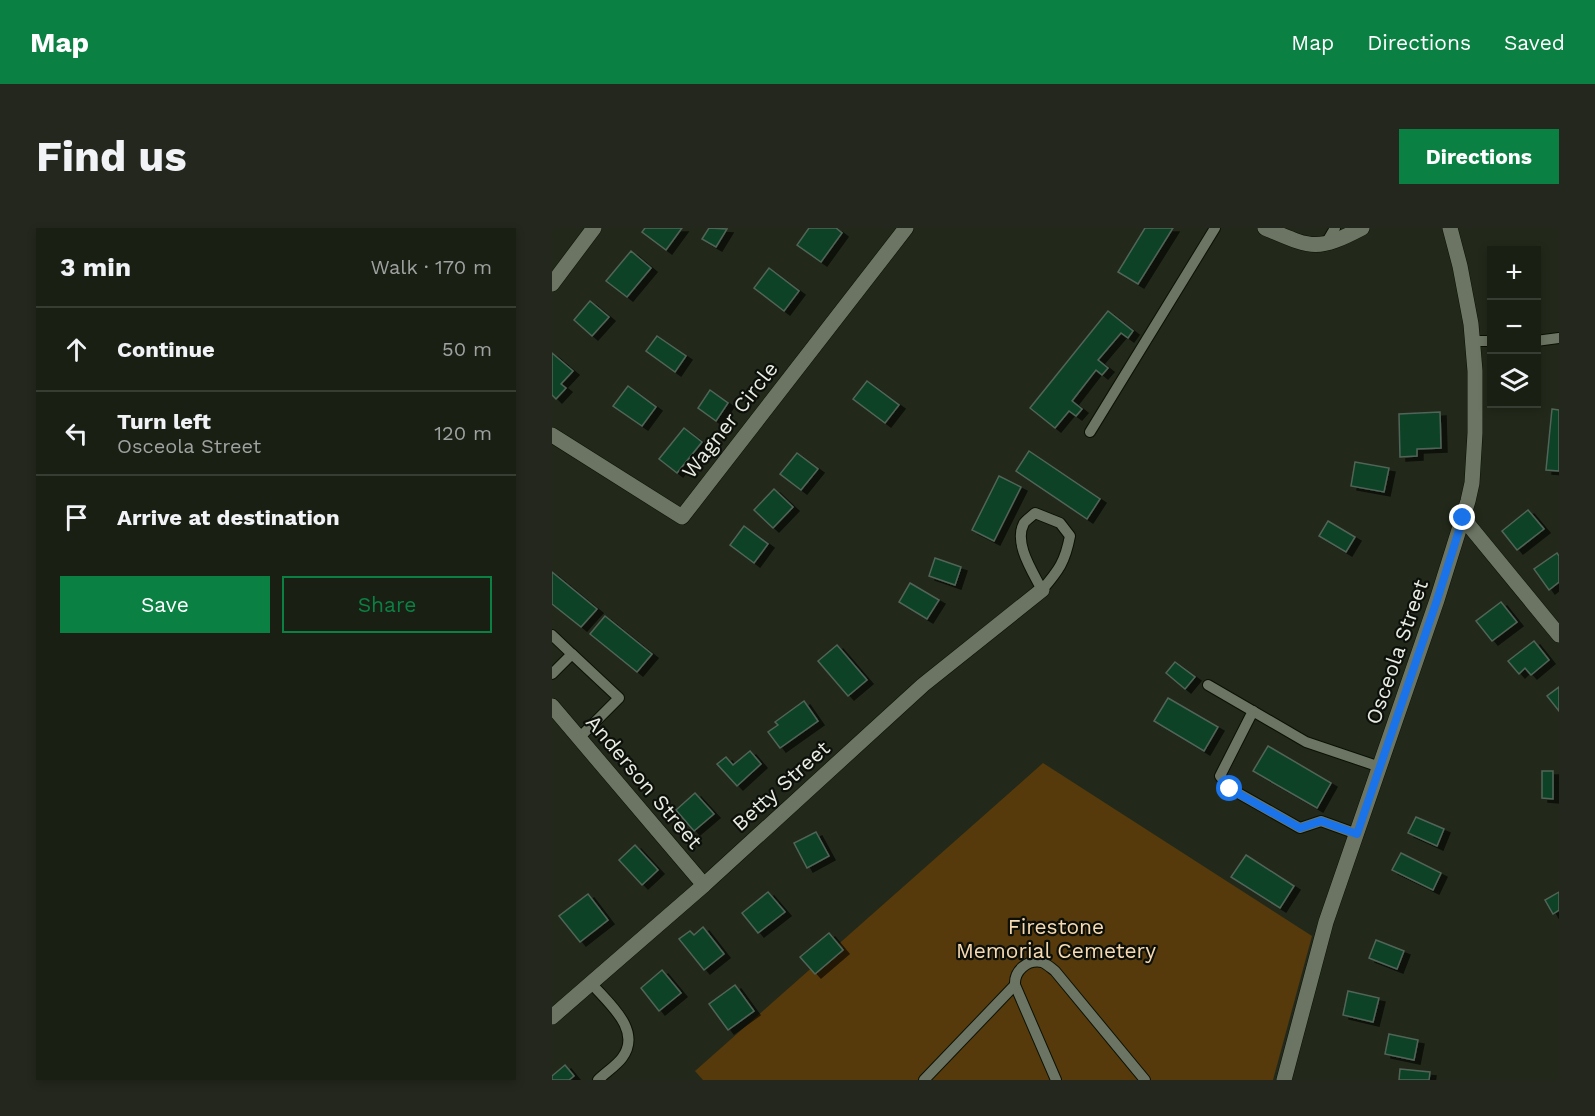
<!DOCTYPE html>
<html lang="en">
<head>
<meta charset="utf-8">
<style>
	:root { --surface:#1a1f14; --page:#23271d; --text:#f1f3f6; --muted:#9fa2a0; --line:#383d34; --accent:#0b8043 }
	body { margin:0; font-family:"Work Sans",sans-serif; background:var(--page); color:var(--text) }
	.controls { position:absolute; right:18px; top:18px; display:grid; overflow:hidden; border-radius:0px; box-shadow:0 3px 9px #0003 }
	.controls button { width:54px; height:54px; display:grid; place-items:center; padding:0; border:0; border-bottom:2px solid var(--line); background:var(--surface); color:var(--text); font:30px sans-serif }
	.stop { position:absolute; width:18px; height:18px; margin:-14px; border:4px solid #1a73e8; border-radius:50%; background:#fff }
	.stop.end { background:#1a73e8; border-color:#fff; box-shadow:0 2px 6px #0008 }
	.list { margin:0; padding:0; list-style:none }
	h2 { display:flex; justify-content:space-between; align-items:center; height:78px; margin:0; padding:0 24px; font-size:26px }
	h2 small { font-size:20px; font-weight:400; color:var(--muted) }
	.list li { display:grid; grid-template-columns:39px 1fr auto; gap:18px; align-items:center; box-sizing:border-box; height:84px; padding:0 24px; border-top:2px solid var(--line) }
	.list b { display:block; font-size:22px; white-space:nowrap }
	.list p { margin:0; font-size:20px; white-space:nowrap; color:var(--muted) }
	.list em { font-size:20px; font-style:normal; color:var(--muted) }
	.actions { display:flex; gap:12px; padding:18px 24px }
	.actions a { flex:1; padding:14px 0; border:2px solid var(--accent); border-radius:0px; text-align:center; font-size:21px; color:var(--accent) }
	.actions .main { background:var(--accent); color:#fff }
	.icon { flex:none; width:33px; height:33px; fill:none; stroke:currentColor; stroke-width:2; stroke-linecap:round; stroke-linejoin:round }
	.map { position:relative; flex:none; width:1007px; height:852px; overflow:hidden; border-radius:0px }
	header { display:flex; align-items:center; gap:36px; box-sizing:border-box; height:84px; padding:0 30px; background:var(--accent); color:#fff }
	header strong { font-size:28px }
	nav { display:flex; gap:33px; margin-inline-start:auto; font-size:21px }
	.intro { display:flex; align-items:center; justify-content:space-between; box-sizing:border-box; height:144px; padding:0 36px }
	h1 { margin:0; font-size:42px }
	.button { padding:15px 27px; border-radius:0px; background:var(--accent); color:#fff; font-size:21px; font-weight:700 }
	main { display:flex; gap:36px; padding:0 36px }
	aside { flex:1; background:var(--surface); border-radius:0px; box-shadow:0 3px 9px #0003 }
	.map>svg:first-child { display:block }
	.green { fill:#563a0c }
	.building { fill:#094326; stroke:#526458; stroke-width:1.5; filter:url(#shadow) }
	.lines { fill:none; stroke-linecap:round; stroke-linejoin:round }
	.lane-casing { stroke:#0b1105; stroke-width:12 }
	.street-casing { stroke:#0b1105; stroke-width:16 }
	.lane { stroke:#6c7563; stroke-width:10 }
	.street { stroke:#6c7563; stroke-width:15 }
	.route { stroke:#1a73e8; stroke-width:8 }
	.labels { text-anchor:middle; stroke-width:4.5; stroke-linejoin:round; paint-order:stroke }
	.street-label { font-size:21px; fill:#e8ede3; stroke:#0d100a }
	.park-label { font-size:21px; fill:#f8dab1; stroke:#0d100a }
</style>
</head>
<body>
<header>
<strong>Map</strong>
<nav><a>Map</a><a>Directions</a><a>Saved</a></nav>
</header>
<div class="intro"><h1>Find us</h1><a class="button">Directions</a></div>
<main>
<aside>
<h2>3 min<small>Walk · 170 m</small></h2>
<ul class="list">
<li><svg class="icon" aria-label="ahead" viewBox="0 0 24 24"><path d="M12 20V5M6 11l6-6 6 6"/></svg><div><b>Continue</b></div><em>50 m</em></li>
<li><svg class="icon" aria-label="left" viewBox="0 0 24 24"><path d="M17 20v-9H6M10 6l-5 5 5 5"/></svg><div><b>Turn left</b><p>Osceola Street</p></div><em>120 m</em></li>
<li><svg class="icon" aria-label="arrive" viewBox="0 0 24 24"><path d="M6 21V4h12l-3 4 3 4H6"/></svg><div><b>Arrive at destination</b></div></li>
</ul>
<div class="actions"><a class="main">Save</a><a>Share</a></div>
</aside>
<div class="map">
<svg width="1007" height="852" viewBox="0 0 1007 852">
	<defs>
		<filter id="shadow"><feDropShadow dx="6" dy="4" stdDeviation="0" flood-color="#0009"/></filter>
	</defs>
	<rect width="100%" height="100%" fill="#22291a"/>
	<polygon class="green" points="491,535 760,708 721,852 151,852 143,843"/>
	<g class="building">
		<polygon points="93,0 130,0 114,22 90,4"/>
		<polygon points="157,0 175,1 164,19 150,11"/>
		<polygon points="257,0 284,0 290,5 269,34 245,17"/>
		<polygon points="593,0 621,0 586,56 566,44"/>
		<polygon points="79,23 99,40 75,69 54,53"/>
		<polygon points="217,40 247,63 232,83 202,60"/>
		<polygon points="38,73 57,89 40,108 22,92"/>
		<polygon points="556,83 581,103 576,110 569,105 546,132 556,140 550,147 544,142 520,173 530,181 524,188 517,183 503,200 478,180"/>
		<polygon points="105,108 134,128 123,144 94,123"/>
		<polygon points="0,125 21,143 9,156 14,160 4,171 0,167"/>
		<polygon points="315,153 347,177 333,195 301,171"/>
		<polygon points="76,158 104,179 90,198 61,178"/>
		<polygon points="158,162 176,175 164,193 146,180"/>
		<polygon points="1000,181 1007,182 1007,243 994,242"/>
		<polygon points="888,184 889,220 865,221 865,228 848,229 847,186"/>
		<polygon points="132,200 150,214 125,245 107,231"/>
		<polygon points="477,223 548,271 535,291 464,243"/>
		<polygon points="245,225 266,241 249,262 228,246"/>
		<polygon points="803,234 837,240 832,264 799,258"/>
		<polygon points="447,248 469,259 442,313 420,302"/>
		<polygon points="222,261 241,279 221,300 202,282"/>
		<polygon points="976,282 992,301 965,322 950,303"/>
		<polygon points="776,293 803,309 794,324 767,308"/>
		<polygon points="192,298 216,316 202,335 178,317"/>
		<polygon points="1005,325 1007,328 1007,354 997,362 982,341"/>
		<polygon points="383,330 409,339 403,357 377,348"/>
		<polygon points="0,344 45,381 29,399 0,376"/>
		<polygon points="358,355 387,372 375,391 347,374"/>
		<polygon points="949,374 965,394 940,413 924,393"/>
		<polygon points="53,388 100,426 85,444 38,406"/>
		<polygon points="982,413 997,432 979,447 973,440 967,446 956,433"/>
		<polygon points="285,417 315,452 296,468 266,433"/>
		<polygon points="623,434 643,449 633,461 614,445"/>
		<polygon points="1007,459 1007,483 995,468"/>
		<polygon points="616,470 666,499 652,523 602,493"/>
		<polygon points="252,473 266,493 228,520 216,504 226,497 223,494"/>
		<polygon points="716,518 779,555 765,580 701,543"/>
		<polygon points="198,523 209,536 185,558 165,536 174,529 181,537"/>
		<polygon points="990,543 1001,543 1001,571 990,570"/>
		<polygon points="143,565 162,586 142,603 124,582"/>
		<polygon points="864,589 892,601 885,618 856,605"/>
		<polygon points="264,604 277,628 255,640 242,615"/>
		<polygon points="83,617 106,642 90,657 67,632"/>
		<polygon points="849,625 889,645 881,662 840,642"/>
		<polygon points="694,627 742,658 728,680 679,649"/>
		<polygon points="216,664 233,684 206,705 190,685"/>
		<polygon points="1007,664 1007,682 1001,686 993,672"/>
		<polygon points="36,666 56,692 28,714 7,688"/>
		<polygon points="151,699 172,726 152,742 127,711 138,703 142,707"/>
		<polygon points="277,705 291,722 263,746 248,729"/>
		<polygon points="824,712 852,723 845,741 817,730"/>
		<polygon points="110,742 129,765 107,783 89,760"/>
		<polygon points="183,757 202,783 176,802 157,776"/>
		<polygon points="796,763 827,770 821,794 791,787"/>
		<polygon points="837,806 866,812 862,832 833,826"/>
		<polygon points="13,837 22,848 17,852 0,852 0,848"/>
		<polygon points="848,841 878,844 877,852 847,852"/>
	</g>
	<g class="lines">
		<g class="lane-casing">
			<g id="lane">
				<polyline points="773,17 783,0"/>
				<polyline points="921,113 939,113"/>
				<polyline points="984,113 1007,110"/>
				<polyline points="538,204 663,0"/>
				<path d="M483,285L508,295L518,308C513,334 507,342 490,362C481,344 461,315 472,295C474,292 480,288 483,285Z"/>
				<polyline points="0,407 20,426"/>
				<polyline points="0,446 20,426 67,470 27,510"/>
				<polyline points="656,457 754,514 828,539"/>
				<polyline points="701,483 668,548 679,561 748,600 769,593 805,606"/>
				<path d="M39,755C56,775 91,802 70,830C64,838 53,845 46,852"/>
				<polyline points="463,757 504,852"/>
				<path d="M372,852L463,757C462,743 475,731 490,734C495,736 499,740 503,743L593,852"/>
			</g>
		</g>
		<g class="street-casing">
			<g id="street">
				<path d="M713,0C760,20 764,24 810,0"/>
				<polyline points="0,56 42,0"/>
				<polyline points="0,207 130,289 354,0"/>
				<polyline points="911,290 1007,407"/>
				<polyline points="0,478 152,657"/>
				<polyline points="0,789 152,657 371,457 490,362"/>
				<polyline points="732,852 774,694 885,372 916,273 920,255 923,205 923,143 919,96 908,38 898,0"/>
			</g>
		</g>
		<use href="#lane" class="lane"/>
		<use href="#street" class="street"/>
	</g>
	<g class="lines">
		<polyline class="route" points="678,561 748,600 769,593 805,606 885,372 911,290"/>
	</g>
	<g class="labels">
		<g class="street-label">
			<text transform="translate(178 192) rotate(-52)" y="7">Wagner Circle</text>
			<text transform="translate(845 424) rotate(-71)" y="7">Osceola Street</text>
			<text transform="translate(92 554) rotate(50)" y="7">Anderson Street</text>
			<text transform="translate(229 558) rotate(-42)" y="7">Betty Street</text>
		</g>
		<g class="park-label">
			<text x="504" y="706">Firestone<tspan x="504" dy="24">Memorial Cemetery</tspan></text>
		</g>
	</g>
</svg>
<div class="controls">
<button>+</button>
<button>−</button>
<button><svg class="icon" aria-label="layers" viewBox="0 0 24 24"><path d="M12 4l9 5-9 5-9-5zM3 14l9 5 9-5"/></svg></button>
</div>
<div class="stop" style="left:678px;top:561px"></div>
<div class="stop end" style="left:911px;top:290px"></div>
</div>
</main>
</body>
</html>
